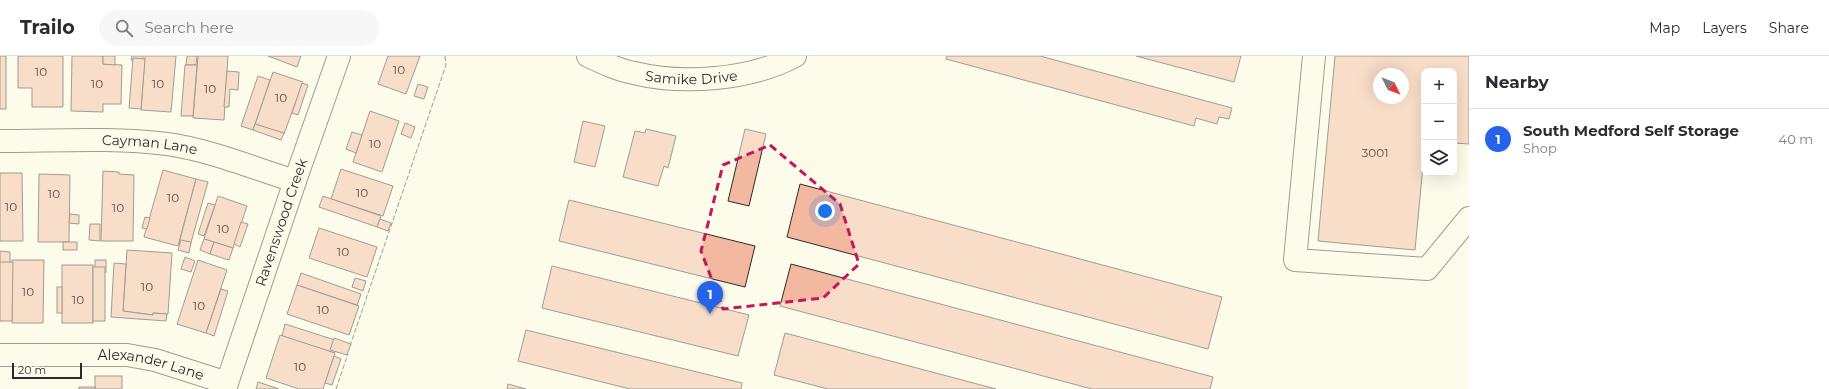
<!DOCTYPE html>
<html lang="en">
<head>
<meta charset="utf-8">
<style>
	:root { --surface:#fff; --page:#f7f7f7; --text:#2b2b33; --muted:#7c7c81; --line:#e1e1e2; --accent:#2563eb }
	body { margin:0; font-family:Montserrat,sans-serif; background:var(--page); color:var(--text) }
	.controls { position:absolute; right:12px; top:12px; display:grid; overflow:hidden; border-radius:8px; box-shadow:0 4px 16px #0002 }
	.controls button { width:36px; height:36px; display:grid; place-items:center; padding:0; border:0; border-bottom:1px solid var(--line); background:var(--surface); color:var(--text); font:20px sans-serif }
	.compass { position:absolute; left:1373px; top:12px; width:36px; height:36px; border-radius:50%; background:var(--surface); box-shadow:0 4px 16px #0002; rotate:133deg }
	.scale { position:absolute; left:12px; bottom:10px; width:70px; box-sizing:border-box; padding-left:4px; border:2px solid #2b2b2b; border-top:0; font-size:11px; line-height:14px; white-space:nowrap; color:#2b2b2b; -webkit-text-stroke:3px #fdfbea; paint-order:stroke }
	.you { position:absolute; left:825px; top:155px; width:14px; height:14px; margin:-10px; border:3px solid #fff; border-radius:50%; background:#1a73e8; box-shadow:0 0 0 6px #1a73e833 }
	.badge { display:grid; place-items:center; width:26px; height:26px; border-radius:50%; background:var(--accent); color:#fff; font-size:13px; font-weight:700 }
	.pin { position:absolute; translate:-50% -33px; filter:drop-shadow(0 1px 2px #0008) }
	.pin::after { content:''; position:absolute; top:21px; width:14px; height:12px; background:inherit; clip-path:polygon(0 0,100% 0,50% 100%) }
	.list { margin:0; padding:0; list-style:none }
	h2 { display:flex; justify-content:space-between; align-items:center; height:52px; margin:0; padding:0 16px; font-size:17px }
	h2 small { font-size:13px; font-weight:400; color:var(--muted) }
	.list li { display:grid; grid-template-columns:26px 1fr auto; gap:12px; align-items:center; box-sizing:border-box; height:60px; padding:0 16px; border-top:1px solid var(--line) }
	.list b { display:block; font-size:15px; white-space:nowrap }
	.list p { margin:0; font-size:13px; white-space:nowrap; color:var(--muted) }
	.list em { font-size:13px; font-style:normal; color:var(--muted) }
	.icon { flex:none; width:22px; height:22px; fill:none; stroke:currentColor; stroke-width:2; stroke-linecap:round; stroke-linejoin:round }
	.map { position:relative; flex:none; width:1469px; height:333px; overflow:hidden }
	header { display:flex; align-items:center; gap:24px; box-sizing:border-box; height:56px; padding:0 20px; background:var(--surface); border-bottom:1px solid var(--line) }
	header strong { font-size:19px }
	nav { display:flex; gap:22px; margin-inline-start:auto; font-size:14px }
	.search { width:280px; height:36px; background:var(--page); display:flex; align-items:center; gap:10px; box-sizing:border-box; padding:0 14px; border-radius:22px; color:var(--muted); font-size:15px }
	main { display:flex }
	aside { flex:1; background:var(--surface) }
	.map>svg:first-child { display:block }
	.building { fill:#f2b8a0; stroke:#2b2b2b; fill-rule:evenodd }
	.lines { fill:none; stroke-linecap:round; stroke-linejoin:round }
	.minor-casing { stroke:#2b2b2b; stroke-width:24 }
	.minor { stroke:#fdfbea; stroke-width:22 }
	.fence { stroke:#2b2b2b; stroke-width:1; stroke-dasharray:5 2; stroke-linecap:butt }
	.marked { fill:none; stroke:#c2185b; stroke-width:3; stroke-dasharray:8 5; stroke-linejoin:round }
	.labels { text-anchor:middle; stroke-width:3; stroke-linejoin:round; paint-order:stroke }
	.number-label { font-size:12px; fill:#5d4e48 }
	.street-label { font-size:14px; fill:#2b2b2b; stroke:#fdfbea }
</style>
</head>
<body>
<header>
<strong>Trailo</strong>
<div class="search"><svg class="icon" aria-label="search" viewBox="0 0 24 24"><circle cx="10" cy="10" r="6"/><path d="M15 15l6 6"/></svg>Search here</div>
<nav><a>Map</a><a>Layers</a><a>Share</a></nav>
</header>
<main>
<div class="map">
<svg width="1469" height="333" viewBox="0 0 1469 333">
	<rect width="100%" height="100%" fill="#fdfbea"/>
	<g class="building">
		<rect x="0" y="0" width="6" height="53"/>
		<polygon points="18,0 63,0 63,51 32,51 32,32 18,32"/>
		<polygon points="72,0 103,0 103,8 122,9 121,48 103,48 103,56 71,55"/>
		<polygon points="103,0 115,0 115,9 103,8"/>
		<polygon points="132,0 143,0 143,5 131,4"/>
		<polygon points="145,0 176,0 171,56 141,54"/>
		<polygon points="187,0 197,0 196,9 186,9"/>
		<polygon points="198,0 228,0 224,64 193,62"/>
		<polygon points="268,0 301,0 297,11"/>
		<polygon points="388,0 420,0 406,38 378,28"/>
		<polygon points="947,0 1040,0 1232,52 1229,63 1219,61 1217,68 1196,62 1194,70 946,3"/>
		<polygon points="1136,0 1241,0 1234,26"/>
		<path d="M1335,0H1469V88L1454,87V15H1424V99L1415,194L1318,185ZM1379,18H1403V42H1379Z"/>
		<polygon points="133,2 145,3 141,53 129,52"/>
		<polygon points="185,9 197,9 193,60 181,60"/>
		<polygon points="227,15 239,16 238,34 230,33 229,51 224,51"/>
		<polygon points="273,16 303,26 284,78 255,68"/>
		<polygon points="258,20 270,24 253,74 241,70"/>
		<polygon points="302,27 308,29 298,59 292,57"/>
		<polygon points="418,28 428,31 424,43 414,40"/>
		<polygon points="370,55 399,65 382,116 353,106"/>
		<polygon points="583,65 605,70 595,111 574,106"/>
		<polygon points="405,67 415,71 411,82 401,78"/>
		<polygon points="255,68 284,77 281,84 253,74"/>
		<polygon points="646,73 676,80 668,112 664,110 658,130 623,121 635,75 645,77"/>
		<polygon points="745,73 766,78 749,150 728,145"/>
		<polygon points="352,76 362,79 356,97 346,93"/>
		<polygon points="341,113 393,130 383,160 331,143"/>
		<polygon points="163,114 196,123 178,190 144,181"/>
		<polygon points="103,115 119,116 119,118 134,119 133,185 101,185"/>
		<polygon points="0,117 22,117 23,185 0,185"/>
		<polygon points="39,118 70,119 69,186 38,186"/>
		<polygon points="196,123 208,126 190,190 179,187"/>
		<polygon points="800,128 1222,241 1208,293 787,181"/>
		<polygon points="218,140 247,150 233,192 204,183"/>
		<polygon points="323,140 381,160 377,171 319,151"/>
		<polygon points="569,144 755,190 745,231 559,185"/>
		<polygon points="208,147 215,149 204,180 198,178"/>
		<polygon points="70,158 79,159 79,168 69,167"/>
		<polygon points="145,161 150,162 147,173 142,172"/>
		<polygon points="380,163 391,167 388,175 377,171"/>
		<polygon points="241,166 248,168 240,191 234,188"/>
		<polygon points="90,168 100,168 100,185 89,184"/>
		<polygon points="319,172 377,191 367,221 309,202"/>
		<polygon points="204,183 214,186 210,198 200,194"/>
		<polygon points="181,184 191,186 189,197 178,194"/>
		<rect x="63" y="186" width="14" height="8"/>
		<polygon points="214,186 233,192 229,204 210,198"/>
		<polygon points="127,194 172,197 168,258 153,257 153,259 123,255"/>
		<polygon points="0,195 10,196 10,210 0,210"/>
		<polygon points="185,201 195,205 191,216 181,213"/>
		<polygon points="12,204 44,204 43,267 12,267"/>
		<rect x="95" y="204" width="11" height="12"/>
		<polygon points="198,204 227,214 206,277 177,268"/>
		<polygon points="0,206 13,206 12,265 0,265"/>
		<polygon points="114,207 126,208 123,255 153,259 153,257 167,258 166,265 111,261"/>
		<polygon points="791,208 1213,321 1210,333 1092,333 780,250"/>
		<rect x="62" y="209" width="31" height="58"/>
		<polygon points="552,210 749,259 738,300 542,252"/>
		<rect x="93" y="211" width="12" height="54"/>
		<polygon points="301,217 361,238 357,249 297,229"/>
		<polygon points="355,222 366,225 363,235 352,231"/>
		<polygon points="297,229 359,250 349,279 287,258"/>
		<rect x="57" y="231" width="5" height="26"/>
		<polygon points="221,233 228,235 214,280 206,277"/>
		<polygon points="285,268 338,285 334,297 282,280"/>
		<polygon points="526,274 742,327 741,333 630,333 518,305"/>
		<polygon points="785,277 996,333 828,333 774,319"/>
		<polygon points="280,279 335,297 323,333 299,333 266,322"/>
		<polygon points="334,282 351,288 347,299 330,294"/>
		<polygon points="334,300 341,303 332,329 325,327"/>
		<rect x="95" y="320" width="27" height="13"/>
		<polygon points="258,326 279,333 256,333"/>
		<polygon points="508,328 526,333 507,333"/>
		<rect x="79" y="331" width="16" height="2"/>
	</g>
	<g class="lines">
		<g class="minor-casing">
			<g id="minor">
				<path id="s1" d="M588,0C603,7 618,14 634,17C683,29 750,24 795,0"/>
				<polyline points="1314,0 1295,204 1427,213 1469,162"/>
				<path id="s2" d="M0,85C55,85 112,81 167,88C210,94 253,112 295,125"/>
				<path id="s3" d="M0,299H127L155,304L227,327"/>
				<path id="s4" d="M225,333L295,125L339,0"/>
			</g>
		</g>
		<use href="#minor" class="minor"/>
		<g class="fence">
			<polyline points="350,290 446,9 445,0"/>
			<polyline points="336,333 348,298"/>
		</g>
	</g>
	<path d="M0 0H1469V333H0ZM770,89L840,148L859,208L823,242L723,253L701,195L723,109Z" fill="#fdfbea" fill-opacity=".55" fill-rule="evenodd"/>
	<path class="marked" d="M770,89L840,148L859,208L823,242L723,253L701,195L723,109Z"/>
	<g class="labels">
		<g class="number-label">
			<text x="399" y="18">10</text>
			<text x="41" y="20">10</text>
			<text x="97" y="32">10</text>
			<text x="158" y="32">10</text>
			<text x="210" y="37">10</text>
			<text x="281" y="46">10</text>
			<text x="375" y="92">10</text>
			<text x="1375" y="101">3001</text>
			<text x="362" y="141">10</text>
			<text x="54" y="142">10</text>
			<text x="173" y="146">10</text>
			<text x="11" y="155">10</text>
			<text x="118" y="156">10</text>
			<text x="223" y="177">10</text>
			<text x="343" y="200">10</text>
			<text x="147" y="235">10</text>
			<text x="28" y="240">10</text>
			<text x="78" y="248">10</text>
			<text x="199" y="254">10</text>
			<text x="323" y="258">10</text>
			<text x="300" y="315">10</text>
		</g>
		<g class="street-label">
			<text dy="5" stroke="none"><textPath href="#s1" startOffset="107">Samike Drive</textPath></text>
			<text dy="5" stroke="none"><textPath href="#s2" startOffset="150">Cayman Lane</textPath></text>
			<text dy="5" stroke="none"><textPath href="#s4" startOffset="176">Ravenswood Creek</textPath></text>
			<text dy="5" stroke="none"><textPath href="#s3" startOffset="152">Alexander Lane</textPath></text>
		</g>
	</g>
</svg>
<div class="controls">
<button>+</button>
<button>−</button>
<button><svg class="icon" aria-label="layers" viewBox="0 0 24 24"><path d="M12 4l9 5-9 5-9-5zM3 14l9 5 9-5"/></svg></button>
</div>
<svg class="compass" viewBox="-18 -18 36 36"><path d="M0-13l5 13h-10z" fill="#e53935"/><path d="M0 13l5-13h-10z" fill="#7c7c81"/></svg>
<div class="scale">20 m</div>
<div class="you"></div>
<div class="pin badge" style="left:710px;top:258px">1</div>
</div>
<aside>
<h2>Nearby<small></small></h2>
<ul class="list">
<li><span class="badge">1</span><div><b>South Medford Self Storage</b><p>Shop</p></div><em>40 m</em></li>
</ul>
</aside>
</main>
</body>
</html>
